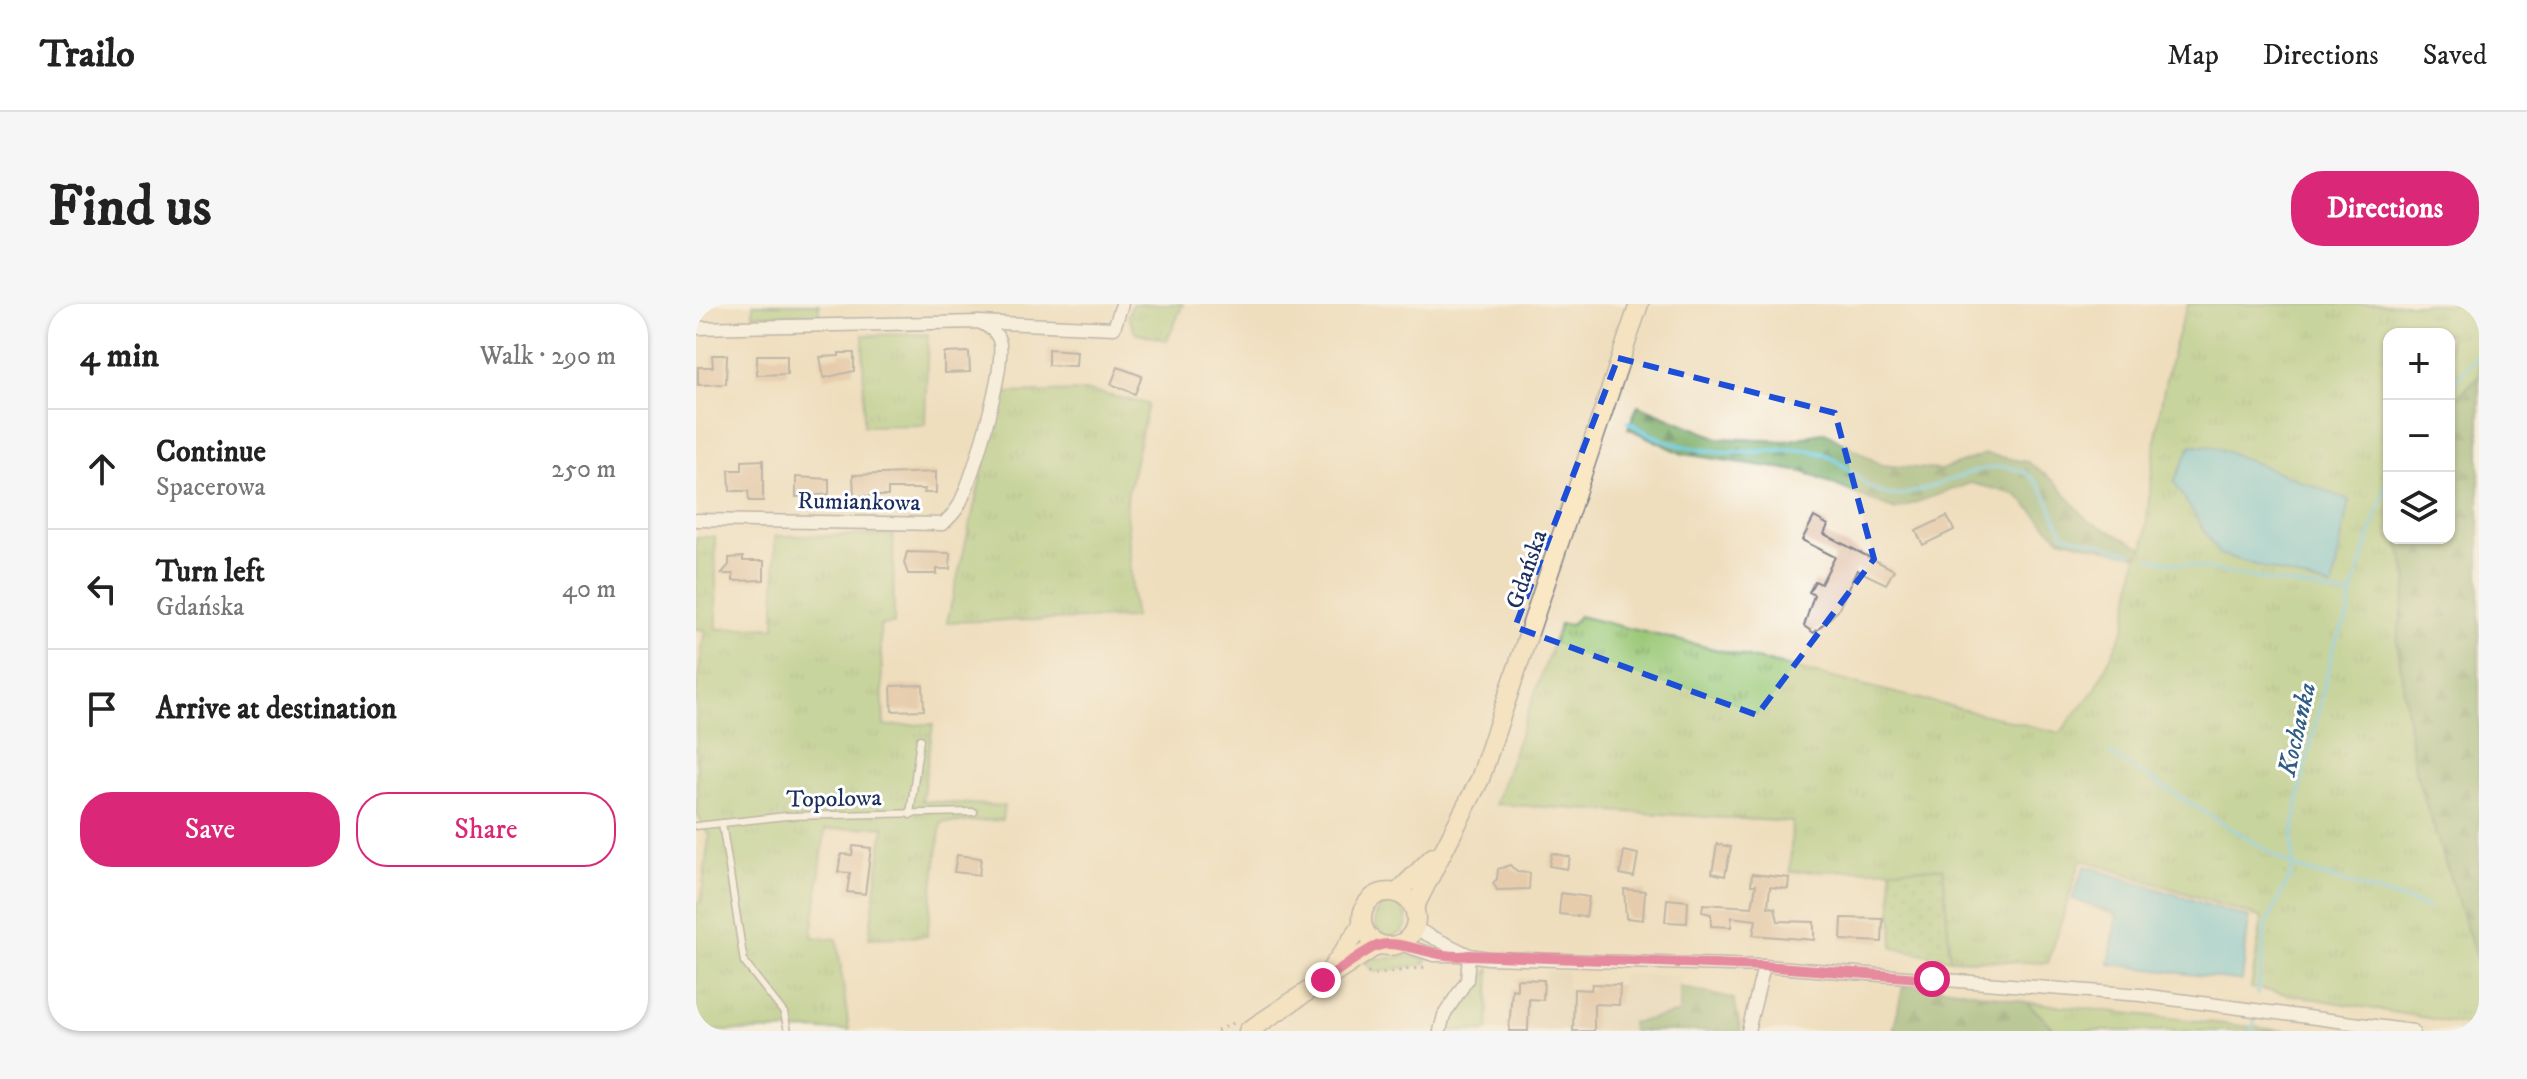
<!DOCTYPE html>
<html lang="en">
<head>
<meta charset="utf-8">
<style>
	:root { --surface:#fff; --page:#f6f6f6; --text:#222; --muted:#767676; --line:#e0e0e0; --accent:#db2777 }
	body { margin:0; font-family:"IM FELL DW Pica",serif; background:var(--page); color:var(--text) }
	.controls { position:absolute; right:24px; top:24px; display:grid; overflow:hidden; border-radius:16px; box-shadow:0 2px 6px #0004 }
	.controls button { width:72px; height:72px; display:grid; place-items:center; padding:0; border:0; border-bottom:2px solid var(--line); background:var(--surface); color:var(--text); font:40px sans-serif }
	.stop { position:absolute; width:24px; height:24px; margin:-18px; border:6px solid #db2777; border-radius:50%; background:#fff }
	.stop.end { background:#db2777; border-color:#fff; box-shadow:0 2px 8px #0008 }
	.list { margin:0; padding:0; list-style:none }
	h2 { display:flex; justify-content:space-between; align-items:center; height:104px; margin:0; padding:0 32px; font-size:34px }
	h2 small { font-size:26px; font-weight:400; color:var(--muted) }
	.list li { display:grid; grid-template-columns:52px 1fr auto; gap:24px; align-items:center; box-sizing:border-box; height:120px; padding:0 32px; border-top:2px solid var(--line) }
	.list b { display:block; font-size:30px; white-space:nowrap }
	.list p { margin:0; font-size:26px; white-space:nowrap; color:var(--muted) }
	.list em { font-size:26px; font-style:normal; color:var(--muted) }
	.actions { display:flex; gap:16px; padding:24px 32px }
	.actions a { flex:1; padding:18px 0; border:2px solid var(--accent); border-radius:32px; text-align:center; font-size:28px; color:var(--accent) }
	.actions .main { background:var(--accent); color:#fff }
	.icon { flex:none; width:44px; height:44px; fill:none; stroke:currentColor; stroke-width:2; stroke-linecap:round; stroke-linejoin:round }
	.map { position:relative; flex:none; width:1783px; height:727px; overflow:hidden; border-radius:32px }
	header { display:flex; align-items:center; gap:48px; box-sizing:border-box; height:112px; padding:0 40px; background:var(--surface); border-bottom:2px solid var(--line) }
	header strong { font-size:38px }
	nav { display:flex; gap:44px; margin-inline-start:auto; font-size:28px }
	.intro { display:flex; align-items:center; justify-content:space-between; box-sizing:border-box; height:192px; padding:0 48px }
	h1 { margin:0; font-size:56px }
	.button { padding:20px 36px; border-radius:32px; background:var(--accent); color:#fff; font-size:28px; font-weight:700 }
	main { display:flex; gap:48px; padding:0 48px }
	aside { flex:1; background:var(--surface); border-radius:32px; box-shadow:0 2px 6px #0004 }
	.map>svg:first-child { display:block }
	.built { fill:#e1d2b6 }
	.grass { fill:url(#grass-tufts); stroke:#5a7b6a; stroke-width:2 }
	.forest { fill:url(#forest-firs); stroke:#4b6e62; stroke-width:2 }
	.park { fill:url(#park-dots); stroke:#5a7b6a; stroke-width:2 }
	.water { fill:#62c7df; stroke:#3e7b9e; stroke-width:2 }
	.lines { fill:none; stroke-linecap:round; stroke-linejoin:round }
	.stream { stroke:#62c7df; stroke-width:4 }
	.building { fill:#dbb596 }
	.lane-casing { stroke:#85868e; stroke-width:9 }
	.street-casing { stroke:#85868e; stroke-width:15 }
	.secondary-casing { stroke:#85868e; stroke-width:21 }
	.path { stroke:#85868e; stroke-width:3; stroke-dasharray:2 6; stroke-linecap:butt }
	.lane { stroke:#fff; stroke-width:6 }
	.street { stroke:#fff; stroke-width:12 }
	.secondary { stroke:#fae7c3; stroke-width:18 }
	.route { stroke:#db2777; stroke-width:10 }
	.marked { fill:none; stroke:#1d4ed8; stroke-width:6; stroke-dasharray:16 10; stroke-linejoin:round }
	.labels { text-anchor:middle; stroke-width:6; stroke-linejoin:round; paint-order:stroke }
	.street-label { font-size:24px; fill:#1b2f5e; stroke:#fff }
	.water-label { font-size:26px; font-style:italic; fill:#305d85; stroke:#fff }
</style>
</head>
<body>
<header>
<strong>Trailo</strong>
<nav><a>Map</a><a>Directions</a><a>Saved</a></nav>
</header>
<div class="intro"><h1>Find us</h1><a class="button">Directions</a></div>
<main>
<aside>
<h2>4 min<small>Walk · 290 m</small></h2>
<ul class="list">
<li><svg class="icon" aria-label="ahead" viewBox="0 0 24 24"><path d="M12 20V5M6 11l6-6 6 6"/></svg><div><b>Continue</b><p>Spacerowa</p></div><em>250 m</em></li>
<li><svg class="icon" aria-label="left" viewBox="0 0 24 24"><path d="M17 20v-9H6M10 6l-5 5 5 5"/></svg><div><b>Turn left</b><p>Gdańska</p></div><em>40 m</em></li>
<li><svg class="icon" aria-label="arrive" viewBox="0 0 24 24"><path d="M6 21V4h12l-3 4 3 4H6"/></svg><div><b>Arrive at destination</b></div></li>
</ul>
<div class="actions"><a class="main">Save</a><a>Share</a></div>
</aside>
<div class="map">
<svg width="1783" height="727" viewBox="0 0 1783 727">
	<defs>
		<pattern id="grass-tufts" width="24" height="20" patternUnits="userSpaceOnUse" patternTransform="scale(2)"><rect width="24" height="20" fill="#9ac775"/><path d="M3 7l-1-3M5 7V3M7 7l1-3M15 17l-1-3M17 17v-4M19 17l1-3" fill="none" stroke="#7da263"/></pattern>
		<pattern id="forest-firs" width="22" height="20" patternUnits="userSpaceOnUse" patternTransform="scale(2)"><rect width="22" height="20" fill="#7bac66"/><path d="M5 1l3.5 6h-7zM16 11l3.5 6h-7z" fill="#648c57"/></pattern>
		<pattern id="park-dots" width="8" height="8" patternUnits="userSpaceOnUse" patternTransform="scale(2)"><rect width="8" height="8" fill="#9ac775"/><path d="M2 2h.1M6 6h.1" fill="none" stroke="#7da263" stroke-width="1.8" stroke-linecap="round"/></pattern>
	</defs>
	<rect width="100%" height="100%" fill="#fff"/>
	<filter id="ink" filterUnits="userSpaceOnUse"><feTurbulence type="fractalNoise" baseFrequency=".0125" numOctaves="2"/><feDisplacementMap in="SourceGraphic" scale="16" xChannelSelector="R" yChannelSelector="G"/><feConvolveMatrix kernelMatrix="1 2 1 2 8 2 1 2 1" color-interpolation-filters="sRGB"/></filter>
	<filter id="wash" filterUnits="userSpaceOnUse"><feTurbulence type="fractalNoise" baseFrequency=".006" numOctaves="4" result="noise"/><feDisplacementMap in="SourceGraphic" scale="32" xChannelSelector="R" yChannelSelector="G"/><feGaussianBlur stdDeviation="1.8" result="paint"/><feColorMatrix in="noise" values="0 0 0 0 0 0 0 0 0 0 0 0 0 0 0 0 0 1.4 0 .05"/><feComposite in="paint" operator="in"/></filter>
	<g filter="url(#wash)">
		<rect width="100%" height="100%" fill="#efdebd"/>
		<polygon class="built" points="850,667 871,668 871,684 895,686 895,700 924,702 925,670 984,672 984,710 935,719 936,727 792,727 793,717 812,718 815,684 821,686 821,695 848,697"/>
		<g class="grass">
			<polygon points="57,0 123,0 123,10 57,11"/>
			<polygon points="436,0 487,0 471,37 439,28 432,12"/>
			<path d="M1492,0H1783V72L1753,101V30H1693V234H1701L1712,274L1701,337L1719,466L1783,662V723L1555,684L1566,614L1385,555L1352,659L1254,655L1247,564L1094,568L1096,518L799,500L864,320L875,321L883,312L1364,429L1400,384L1429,323L1441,252L1448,244C1457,160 1461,80 1492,0Z"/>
			<polygon points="232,30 229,121 168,122 167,31"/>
			<polygon points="393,87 452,100 430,197 438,314 251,318 305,89"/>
			<polygon points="197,231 198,320 184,321 188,422 237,420 226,497 308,502 306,516 245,519 231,632 173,634 188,522 129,526 116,633 141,635 153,726 0,727 0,599 5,598 13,532 1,509 0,389 9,326 0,325 0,233 19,233 21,325 79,323 79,232"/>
			<circle cx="695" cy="616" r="16"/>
			<polygon points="717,652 731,656 728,660 679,668 669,659 676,655"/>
			<polygon points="794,665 792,727 751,727 762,707"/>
			<polygon points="1330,698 1592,727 1361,727"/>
		</g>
		<g class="forest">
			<polygon points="1783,72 1783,662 1719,466 1701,337 1712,274 1701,234 1753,234 1753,101"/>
			<polygon points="942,101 1022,134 1090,137 1129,128 1186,161 1245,166 1289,150 1332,158 1360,179 1392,217 1448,244 1441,252 1363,234 1321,191 1275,179 1199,206 1108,168 987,150 932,124"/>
			<polygon points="1207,682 1256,684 1330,698 1361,727 1197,727"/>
			<polygon points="984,683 1038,695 1045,727 936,727 935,719 984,709"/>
		</g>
		<polygon class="park" points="1247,564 1254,655 1197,644 1195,565"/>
		<g class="water">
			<polygon points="1495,141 1519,143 1653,196 1636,284 1523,250 1478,178"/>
			<polygon points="1389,562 1553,614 1546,677 1413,660 1421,611 1376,595"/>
		</g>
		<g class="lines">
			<g class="stream">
				<polyline points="1753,84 1783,50"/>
				<path d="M933,118C969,143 1010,150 1055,148C1080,147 1103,142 1127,150C1151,157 1170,189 1194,191C1241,194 1311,130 1346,186C1354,199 1360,215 1367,230L1435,249"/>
				<polyline points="1454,254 1655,292"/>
				<polyline points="1414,450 1598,563 1732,603"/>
				<polyline points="1561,690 1570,622 1598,563 1596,537 1605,481 1638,341 1653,310 1655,292 1693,171"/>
				<polyline points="1556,727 1559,715"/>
			</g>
		</g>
		<g id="blocks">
			<g class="building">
				<polygon points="352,45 381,47 380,62 352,61"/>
				<polygon points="273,48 274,68 248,69 248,49"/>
				<polygon points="143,49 158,49 158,67 128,74 124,53 143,52"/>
				<polygon points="16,51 31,51 30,80 2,81 2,63 17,63"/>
				<polygon points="61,51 91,51 91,70 61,71"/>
				<polygon points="422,63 446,72 439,90 415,80"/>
				<polygon points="67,156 67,197 53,197 52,187 34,187 33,166 46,166 46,157"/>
				<polygon points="240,168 240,189 228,189 229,185 192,185 192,192 158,192 157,171"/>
				<polygon points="100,173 133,175 133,190 100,193"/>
				<polygon points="1251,212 1258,226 1227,241 1220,227"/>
				<polygon points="1118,213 1132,221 1128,230 1198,266 1190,280 1161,266 1142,307 1118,329 1108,322 1118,291 1113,288 1119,277 1125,280 1139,253 1106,236"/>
				<polygon points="211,248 254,249 254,265 241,265 241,270 212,270 208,259"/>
				<polygon points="47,253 47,257 68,257 68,276 37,277 37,270 25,270 33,261 33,254"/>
				<polygon points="227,381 228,406 196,407 195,382"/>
				<polygon points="1021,540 1035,543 1029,572 1016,569"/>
				<polygon points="157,542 175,544 169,590 151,588 154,569 142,568 145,550 156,551"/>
				<polygon points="928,547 942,550 938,573 924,570"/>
				<polygon points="856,549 874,553 871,565 853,562"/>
				<polygon points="261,551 285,554 283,571 258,568"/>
				<polygon points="814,561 821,568 834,569 833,585 801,586 797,579 801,575 802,565"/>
				<polygon points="1056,570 1093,574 1092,585 1074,583 1072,603 1079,604 1082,617 1118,618 1118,636 1057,631 1060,616 1036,613 1035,623 1015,622 1015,610 1006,608 1007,600 1056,603 1060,581 1055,581"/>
				<polygon points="928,585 949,587 947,616 930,614"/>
				<polygon points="865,589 893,593 890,613 863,610"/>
				<polygon points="971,595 992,597 991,619 969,618"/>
				<polygon points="1146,614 1187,615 1186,638 1145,636"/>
				<polygon points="821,675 848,676 847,696 833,695 832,727 813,727 816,685 821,686"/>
				<polygon points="896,680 924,681 923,701 898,700 898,727 877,727 878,685 895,686"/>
			</g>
		</g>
	</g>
	<g filter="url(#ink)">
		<use href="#blocks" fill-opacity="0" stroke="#85868e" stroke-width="2"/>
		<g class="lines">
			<g class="lane-casing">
				<g id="lane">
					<polyline points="214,511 224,435"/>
					<polyline points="26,519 48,658 88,709 92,727"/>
					<polyline points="0,522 90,512 278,508"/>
				</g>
			</g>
			<g class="street-casing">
				<g id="street">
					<polyline points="0,24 283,18 418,24 426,0"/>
					<path d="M0,216L247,220C253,214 260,208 263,201C277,173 308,69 304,40C302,28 293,23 283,18"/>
					<polyline points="718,624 773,651 792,654 1068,662 1445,691 1717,727"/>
					<polyline points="704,640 738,651 773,651"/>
					<polyline points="744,727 748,711 771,676 773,651"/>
					<polyline points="1052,727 1068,662"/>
				</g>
			</g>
			<g class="secondary-casing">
				<g id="secondary">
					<circle cx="693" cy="615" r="27"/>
					<polyline points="701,589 737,553"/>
					<polyline points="718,604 784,475 943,0"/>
					<polyline points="631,671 666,621"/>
					<polyline points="552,727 683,640"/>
				</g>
			</g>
			<g class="path">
				<polyline points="672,668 675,671 730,663"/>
				<polyline points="521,727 540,718"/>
			</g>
			<use href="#lane" class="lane"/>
			<use href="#street" class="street"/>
			<use href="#secondary" class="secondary"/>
		</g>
	</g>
	<g class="lines" filter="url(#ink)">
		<path class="route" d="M627,676C641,668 669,646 681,642C703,633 741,657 773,651L1068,662L1236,675"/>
	</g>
	<path d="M0 0H1783V727H0ZM922,54L1139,109L1178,255L1061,411L819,323Z" fill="#efdebd" fill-opacity=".55" fill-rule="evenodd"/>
	<path class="marked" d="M922,54L1139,109L1178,255L1061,411L819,323Z"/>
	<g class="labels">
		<g class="street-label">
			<text transform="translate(163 197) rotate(1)" y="8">Rumiankowa</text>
			<text transform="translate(830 265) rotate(-71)" y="8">Gdańska</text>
			<text transform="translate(138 494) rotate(-1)" y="8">Topolowa</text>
		</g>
		<g class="water-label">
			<text transform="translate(1600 425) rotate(-77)" y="9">Kochanka</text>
		</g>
	</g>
</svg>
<div class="controls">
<button>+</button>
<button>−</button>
<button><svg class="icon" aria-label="layers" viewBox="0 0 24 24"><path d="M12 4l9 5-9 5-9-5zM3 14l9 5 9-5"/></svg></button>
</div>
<div class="stop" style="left:1236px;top:675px"></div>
<div class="stop end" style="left:627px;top:676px"></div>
</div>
</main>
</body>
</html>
